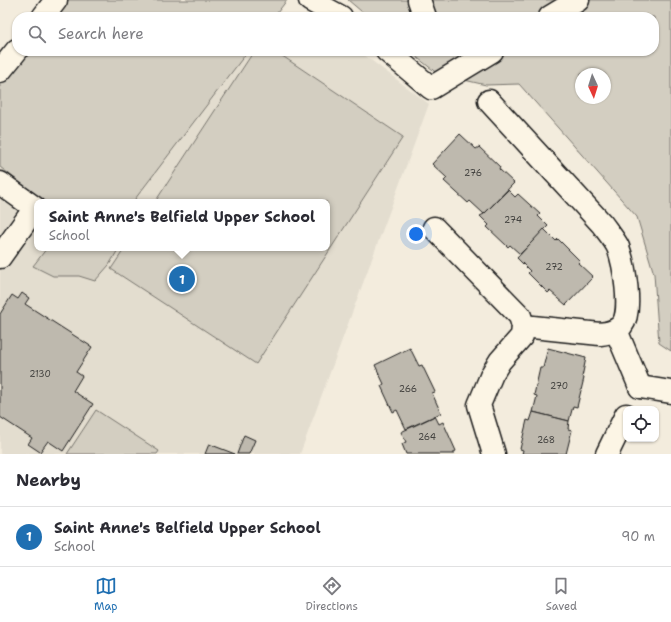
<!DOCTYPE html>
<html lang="en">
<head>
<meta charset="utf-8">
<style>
	:root { --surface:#fff; --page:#f7f7f7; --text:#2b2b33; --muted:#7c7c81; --line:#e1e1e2; --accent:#1f6fb2 }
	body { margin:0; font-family:"Shantell Sans",sans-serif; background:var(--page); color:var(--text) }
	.controls { position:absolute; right:12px; bottom:12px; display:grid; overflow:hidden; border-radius:8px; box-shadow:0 1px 3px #0004 }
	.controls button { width:36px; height:36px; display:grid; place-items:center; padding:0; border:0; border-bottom:1px solid var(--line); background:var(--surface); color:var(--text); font:20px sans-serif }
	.compass { position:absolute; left:575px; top:68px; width:36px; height:36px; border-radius:50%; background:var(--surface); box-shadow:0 1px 3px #0004; rotate:176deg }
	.you { position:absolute; left:416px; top:234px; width:14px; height:14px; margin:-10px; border:3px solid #fff; border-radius:50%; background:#1a73e8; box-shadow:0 0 0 6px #1a73e833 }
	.badge { display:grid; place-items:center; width:26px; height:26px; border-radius:50%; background:var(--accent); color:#fff; font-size:13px; font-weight:700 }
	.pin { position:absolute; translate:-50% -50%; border:2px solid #fff; box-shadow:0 1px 4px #0006 }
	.popup { position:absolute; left:34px; top:199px; width:296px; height:52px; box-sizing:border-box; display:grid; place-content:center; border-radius:8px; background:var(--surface); filter:drop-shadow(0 1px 3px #0005); font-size:13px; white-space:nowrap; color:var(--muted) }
	.popup b { font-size:15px; color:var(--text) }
	.popup::after { content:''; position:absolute; left:50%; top:100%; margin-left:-8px; border:8px solid transparent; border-top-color:var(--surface) }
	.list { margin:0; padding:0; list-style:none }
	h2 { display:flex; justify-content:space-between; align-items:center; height:52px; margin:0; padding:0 16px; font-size:17px }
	h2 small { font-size:13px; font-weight:400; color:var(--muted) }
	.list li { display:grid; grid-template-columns:26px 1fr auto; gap:12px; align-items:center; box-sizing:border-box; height:60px; padding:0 16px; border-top:1px solid var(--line) }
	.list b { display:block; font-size:15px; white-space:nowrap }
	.list p { margin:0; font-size:13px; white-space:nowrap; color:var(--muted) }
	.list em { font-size:13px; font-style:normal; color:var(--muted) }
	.icon { flex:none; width:22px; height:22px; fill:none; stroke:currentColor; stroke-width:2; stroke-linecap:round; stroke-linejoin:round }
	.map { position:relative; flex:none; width:671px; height:454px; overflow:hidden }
	.search { position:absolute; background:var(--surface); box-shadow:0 1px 3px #0004; left:12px; right:12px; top:12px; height:44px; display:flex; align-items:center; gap:10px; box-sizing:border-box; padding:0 14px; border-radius:16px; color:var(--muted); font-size:15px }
	.sheet { height:112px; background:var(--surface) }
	nav { display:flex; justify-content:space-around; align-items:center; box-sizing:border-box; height:56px; border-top:1px solid var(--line); background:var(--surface); font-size:11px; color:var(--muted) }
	nav a { display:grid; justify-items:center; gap:2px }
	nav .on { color:var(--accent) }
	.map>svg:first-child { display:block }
	.built { fill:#e3ddcf; fill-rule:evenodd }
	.green { fill:#d3cec1; stroke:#78756e; fill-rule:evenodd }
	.building { fill:#beb9ae; stroke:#1c1c1c }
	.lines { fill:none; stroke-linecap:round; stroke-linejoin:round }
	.minor-casing { stroke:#1c1c1c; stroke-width:25 }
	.minor { stroke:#fcf5e5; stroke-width:22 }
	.labels { text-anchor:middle; stroke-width:4; stroke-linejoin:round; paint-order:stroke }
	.number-label { font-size:9px; fill:#444340 }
</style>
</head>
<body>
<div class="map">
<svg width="671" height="454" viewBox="0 0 671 454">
	<rect width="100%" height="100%" fill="#f3ecdd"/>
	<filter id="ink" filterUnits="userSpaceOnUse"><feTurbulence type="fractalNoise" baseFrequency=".025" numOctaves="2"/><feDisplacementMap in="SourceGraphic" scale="8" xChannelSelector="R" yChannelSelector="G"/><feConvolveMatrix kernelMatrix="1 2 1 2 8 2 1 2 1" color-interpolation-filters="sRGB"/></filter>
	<g filter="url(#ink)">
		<path class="built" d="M34,51H359L429,104L300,454H0V95ZM37,202H327V248H37Z"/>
		<g class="green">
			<polygon points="64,0 287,0 274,17 50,17"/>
			<path d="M348,0H671V351L659,343L654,274L637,217L519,84L486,85L438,74L409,51H654V17H368ZM581,74H605V98H581Z"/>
			<polygon points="22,51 248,51 135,199 135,202 45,202 0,167 0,77"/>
			<polygon points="254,51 275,51 403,137 256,364 111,269 125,248 327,248 327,202 155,202"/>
			<polygon points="47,248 119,248 109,265 95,281 79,276 53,276 33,266"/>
			<polygon points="96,410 159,451 157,454 67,454"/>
		</g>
		<g class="building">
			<polygon points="460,134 476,149 479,147 500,167 499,169 514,183 484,214 470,201 468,203 444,181 447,178 432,164"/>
			<polygon points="508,190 515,197 518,194 540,214 538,216 548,226 520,254 510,245 508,247 487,227 489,225 480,216 484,214"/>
			<polygon points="544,229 556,241 558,239 580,261 578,263 593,277 566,305 550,291 548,293 528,273 530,271 517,258"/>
			<polygon points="22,293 29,298 25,304 92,347 76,372 82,376 73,391 93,404 63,451 48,441 40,452 28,444 32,438 0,417 0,314 12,295 18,299"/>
			<polygon points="410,348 419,366 422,365 435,392 432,393 441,413 406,429 397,410 393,412 381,386 384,384 375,365"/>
			<polygon points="548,348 586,358 582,377 584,378 577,407 573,406 569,421 533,412 537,396 534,395 540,368 543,368"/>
			<polygon points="533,412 569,421 568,429 572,430 566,454 522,454 523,450 520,449 527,420 530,421"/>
			<polygon points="435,416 439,424 443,422 456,451 454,452 454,454 406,454 402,444 406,442 401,432"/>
			<polygon points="244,435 255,440 249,454 237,454"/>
			<polygon points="209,444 235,454 205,454"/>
		</g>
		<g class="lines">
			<g class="minor-casing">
				<g id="minor">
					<polyline points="310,0 341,17"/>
					<polyline points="419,0 425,17"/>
					<polyline points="43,17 56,0"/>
					<polyline points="550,17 578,0"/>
					<polyline points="387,51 431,88 492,51"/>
					<polyline points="0,71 17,50"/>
					<path d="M489,101L602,224C607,231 614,239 618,247C624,263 633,311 622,325C616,332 608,333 600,334L523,326"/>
					<polyline points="0,183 35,208 0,257"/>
					<polyline points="434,228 520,316 523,326 522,336 500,361 492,374 479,405 494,454"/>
					<polyline points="616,330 640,387"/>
					<polyline points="640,387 671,392"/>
					<polyline points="607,454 626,415"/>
				</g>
			</g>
			<use href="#minor" class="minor"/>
		</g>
	</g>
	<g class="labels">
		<g class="number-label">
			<text x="473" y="176">276</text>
			<text x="513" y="223">274</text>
			<text x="554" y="270">272</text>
			<text x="40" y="377">2130</text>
			<text x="559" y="389">270</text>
			<text x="408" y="392">266</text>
			<text x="427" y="440">264</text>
			<text x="546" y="443">268</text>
		</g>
	</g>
</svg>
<div class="controls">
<button><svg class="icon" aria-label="locate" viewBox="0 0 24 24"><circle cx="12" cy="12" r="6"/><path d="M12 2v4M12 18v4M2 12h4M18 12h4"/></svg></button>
</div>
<svg class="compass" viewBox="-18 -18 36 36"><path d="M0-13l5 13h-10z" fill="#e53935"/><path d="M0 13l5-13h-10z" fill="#7c7c81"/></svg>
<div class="you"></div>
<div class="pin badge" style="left:182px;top:279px">1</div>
<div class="popup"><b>Saint Anne's Belfield Upper School</b>School</div>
<div class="search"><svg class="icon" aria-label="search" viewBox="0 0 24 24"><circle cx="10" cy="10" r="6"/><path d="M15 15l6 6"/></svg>Search here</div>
</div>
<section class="sheet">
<h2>Nearby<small></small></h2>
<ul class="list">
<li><span class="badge">1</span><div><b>Saint Anne's Belfield Upper School</b><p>School</p></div><em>90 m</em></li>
</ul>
</section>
<nav>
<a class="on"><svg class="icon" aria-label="map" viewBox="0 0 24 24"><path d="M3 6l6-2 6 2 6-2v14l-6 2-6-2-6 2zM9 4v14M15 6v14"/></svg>Map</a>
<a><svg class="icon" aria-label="directions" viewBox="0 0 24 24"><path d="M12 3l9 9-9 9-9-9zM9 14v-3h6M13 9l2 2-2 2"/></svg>Directions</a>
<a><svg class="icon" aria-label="saved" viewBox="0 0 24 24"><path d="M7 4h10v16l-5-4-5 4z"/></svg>Saved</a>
</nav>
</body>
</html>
